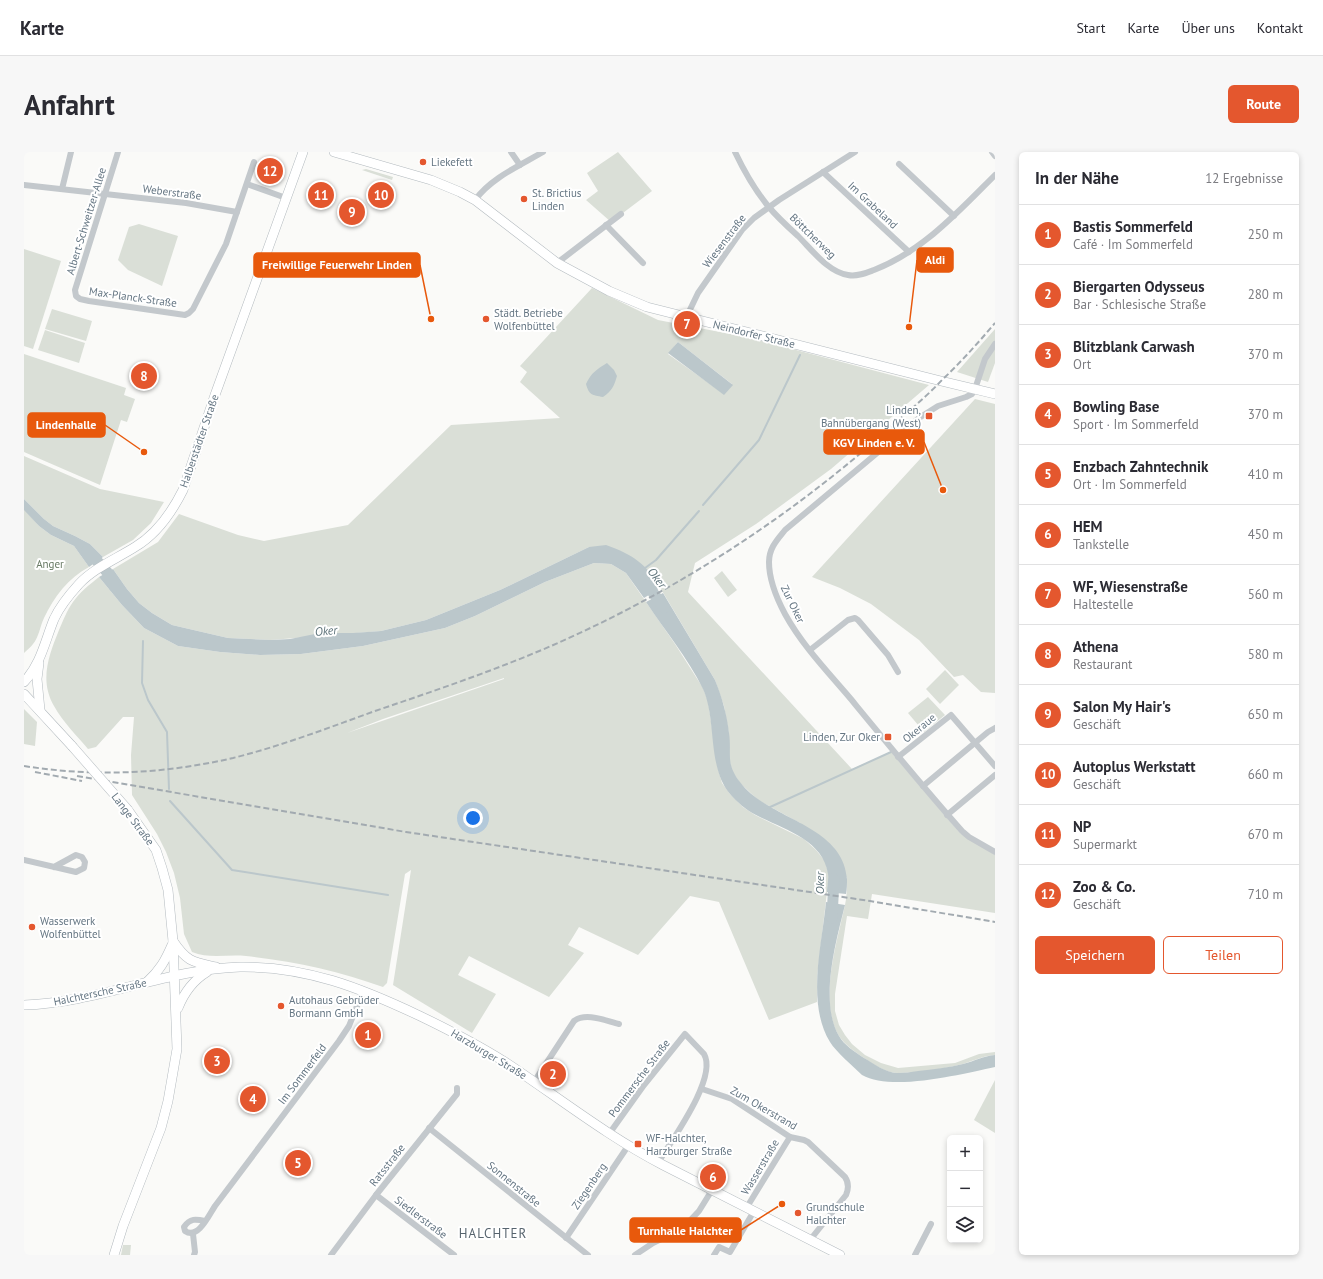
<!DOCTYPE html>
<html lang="de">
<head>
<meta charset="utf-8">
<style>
	:root { --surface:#fff; --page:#f7f7f7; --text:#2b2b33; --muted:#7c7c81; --line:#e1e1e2; --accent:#e4572e }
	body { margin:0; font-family:"PT Sans",sans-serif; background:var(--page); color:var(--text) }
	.controls { position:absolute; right:12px; bottom:12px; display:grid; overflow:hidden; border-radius:6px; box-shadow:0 2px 6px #0003 }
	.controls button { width:36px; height:36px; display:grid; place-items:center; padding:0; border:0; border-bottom:1px solid var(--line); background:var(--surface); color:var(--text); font:20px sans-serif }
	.you { position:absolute; left:449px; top:666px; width:14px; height:14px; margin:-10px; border:3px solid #fff; border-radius:50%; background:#1a73e8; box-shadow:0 0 0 6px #1a73e833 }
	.badge { display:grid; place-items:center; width:26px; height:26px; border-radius:50%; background:var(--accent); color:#fff; font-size:13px; font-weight:700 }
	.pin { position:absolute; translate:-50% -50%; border:2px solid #fff; box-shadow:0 1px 4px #0006 }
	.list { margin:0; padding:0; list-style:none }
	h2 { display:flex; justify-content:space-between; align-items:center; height:52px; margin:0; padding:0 16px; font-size:17px }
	h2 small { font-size:13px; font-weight:400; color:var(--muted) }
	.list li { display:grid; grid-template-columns:26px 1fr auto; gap:12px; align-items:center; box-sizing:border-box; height:60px; padding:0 16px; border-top:1px solid var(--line) }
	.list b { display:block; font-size:15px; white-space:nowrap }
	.list p { margin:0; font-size:13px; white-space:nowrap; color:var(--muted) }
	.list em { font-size:13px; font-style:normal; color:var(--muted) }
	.actions { display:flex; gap:8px; padding:12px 16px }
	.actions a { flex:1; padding:9px 0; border:1px solid var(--accent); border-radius:6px; text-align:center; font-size:14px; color:var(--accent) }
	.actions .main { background:var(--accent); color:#fff }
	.icon { flex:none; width:22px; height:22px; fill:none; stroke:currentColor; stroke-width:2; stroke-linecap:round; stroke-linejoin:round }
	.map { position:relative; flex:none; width:971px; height:1103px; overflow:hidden; border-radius:6px }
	header { display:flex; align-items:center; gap:24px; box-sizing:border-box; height:56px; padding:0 20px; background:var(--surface); border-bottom:1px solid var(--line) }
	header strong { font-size:19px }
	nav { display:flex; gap:22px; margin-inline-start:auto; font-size:14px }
	.intro { display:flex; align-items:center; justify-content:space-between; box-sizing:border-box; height:96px; padding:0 24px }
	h1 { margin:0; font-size:28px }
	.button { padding:10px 18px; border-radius:6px; background:var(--accent); color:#fff; font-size:14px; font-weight:700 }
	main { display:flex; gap:24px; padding:0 24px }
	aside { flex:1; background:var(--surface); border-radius:6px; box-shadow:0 2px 6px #0003 }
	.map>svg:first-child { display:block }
	.green { fill:#dadfd7; fill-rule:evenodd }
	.water { fill:#bbc7cb }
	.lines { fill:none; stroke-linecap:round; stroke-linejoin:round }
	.stream { stroke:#bbc7cb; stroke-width:2 }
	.river { stroke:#bbc7cb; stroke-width:11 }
	.secondary-casing { stroke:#b3babf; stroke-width:10 }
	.street { stroke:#c3c8cc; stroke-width:6 }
	.secondary { stroke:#fff; stroke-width:9 }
	.rail { stroke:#a2aab0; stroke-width:2; stroke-dasharray:6 3; stroke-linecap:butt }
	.secondary-bridge-casing { stroke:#b3babf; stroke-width:10; stroke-linecap:butt }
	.secondary-bridge { stroke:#fff; stroke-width:9 }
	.poi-dot { fill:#e4572e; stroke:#fff; stroke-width:1.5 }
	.labels { text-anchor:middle; stroke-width:4; stroke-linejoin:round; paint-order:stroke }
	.poi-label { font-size:11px; fill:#657683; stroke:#fff; text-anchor:start }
	.street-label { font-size:11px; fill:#657683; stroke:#fff }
	.park-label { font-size:11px; fill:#687a64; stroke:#fff }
	.water-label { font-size:12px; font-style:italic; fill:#60757c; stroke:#fff }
	.quarter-label { font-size:13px; letter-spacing:1px; fill:#57646e; stroke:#fff }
	.leader { fill:none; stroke:#e8590c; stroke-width:1.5 }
	.callout-dot { fill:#e8590c; stroke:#fff; stroke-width:1.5 }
	.callout { fill:#e8590c; stroke:#e8590c; stroke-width:1.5 }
	.callout-label { font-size:12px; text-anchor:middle; font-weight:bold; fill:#fff }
</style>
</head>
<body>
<header>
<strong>Karte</strong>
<nav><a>Start</a><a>Karte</a><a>Über uns</a><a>Kontakt</a></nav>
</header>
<div class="intro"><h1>Anfahrt</h1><a class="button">Route</a></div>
<main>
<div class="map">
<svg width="971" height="1103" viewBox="0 0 971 1103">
	<rect width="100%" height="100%" fill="#fafaf8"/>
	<g class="green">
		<polygon points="594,0 628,39 587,70 562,48 574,39 563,21"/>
		<polygon points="342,17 369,25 368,28 338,18"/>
		<polygon points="115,72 154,84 138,134 104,118 94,108 105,75"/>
		<polygon points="0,97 37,109 9,197 0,194"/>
		<path d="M568,136L634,168L727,186L905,233L807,317L732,372L671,411L664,440L828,617L867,600L936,681L971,703V761L848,742L844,767L823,764L811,842V859L815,873L821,883L828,892L841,903L857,911L874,916L931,911L955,902L971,900V903C959,904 951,908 939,912C921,917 891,921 873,921C862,921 849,912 840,906C831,900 821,893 815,884C794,850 813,790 821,753C823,744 823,735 823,726L776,671L734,648L716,631L708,619L705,605V582L700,554L691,528L631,427L565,395L476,438L402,468L357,479L247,488L204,486L148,473L128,461L115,451L103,437L89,417L134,390L155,362L214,383L240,389L324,373L427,273L536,266L496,230L503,220L496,214ZM654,190L708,232L700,242L644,202Z"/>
		<polygon points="28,157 68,169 62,189 21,177"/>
		<polygon points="971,177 971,211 964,230 933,220"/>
		<polygon points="21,178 61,191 55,211 14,198"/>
		<polygon points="0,202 102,236 100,243 111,247 103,270 97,268 76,333 0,300"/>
		<polygon points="951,247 971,252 971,541 957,540 939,523 930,525 895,488 847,452 816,436 788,425"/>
		<polygon points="0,304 76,337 140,350 127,371 109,388 79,405 66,392 51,384 29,374 20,367 0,347"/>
		<path d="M0,357L15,374L27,383L50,394L65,415C44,426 30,445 20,466C16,474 15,485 9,492C7,495 3,498 0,501Z"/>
		<path d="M570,411L587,412L602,421L651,492L679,536L684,549L694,617L698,631L706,642L719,655L731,663L780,687L792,698L801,709L805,723L793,825V850L745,868L695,750L666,744L614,803L555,775L544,793L560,801L525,845L445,804L434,823L472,842L448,881L369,833L387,718L381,722L363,831L359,835C315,819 269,809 222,804C204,802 185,807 168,800L160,782L156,746L150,721L142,700L133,682L108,643L107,603L110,565H99L72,595L64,597C53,584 39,570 30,554C15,528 25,503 35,478C39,469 43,458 49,450C56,440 65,433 75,425L98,453L120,476L154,494L196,500L236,503L277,502L339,494L421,476L451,464L521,430ZM480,526V527L323,581L359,567Z"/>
		<polygon points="698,419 713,438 704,445 690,426"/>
		<polygon points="921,518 935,533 916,552 902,537"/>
		<polygon points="904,545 921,563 900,580 884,561"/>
		<polygon points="0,557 13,570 11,594 0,592"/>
		<polygon points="971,928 971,981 950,968"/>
		<polygon points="99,1093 107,1093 106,1103 97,1103"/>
	</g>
	<g class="water">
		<polygon points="654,190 709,233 700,243 644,201"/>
		<path d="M583,211L590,218L593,224C590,234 588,239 579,245C568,243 565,243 562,232C567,221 573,217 583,211Z"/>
		<polygon points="0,347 20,367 29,374 51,384 66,392 79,405 65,415 50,394 27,383 15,374 0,358"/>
		<path d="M582,393C608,402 623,412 636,436L620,446L602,421L587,412L570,411L521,430L451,464L421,476L339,494L277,502L236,503L196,500L154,494L120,476L98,453L75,425L89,417L103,437L115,451L128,461L148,473L204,486L247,488L266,487L296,481H329L357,479L402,468L476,438L565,395Z"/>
		<path d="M639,441L691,528C698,545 703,563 705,581C708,602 701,611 716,630C744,668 819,672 823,727C823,732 823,737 822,742L803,740C803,734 805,727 804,722C799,687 758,677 732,663C722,658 713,650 706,642C683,615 693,568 679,537C664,506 641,479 622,450Z"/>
		<path d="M802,750L821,753C812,789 795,850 815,884C820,893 831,900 840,906C849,911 862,921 873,921C880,921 887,920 894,919C909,917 924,916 939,912C951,909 959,904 971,903V915C938,922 868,940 838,923C829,914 812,900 806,890C782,851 798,793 802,750Z"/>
	</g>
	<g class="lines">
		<g class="stream">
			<polyline points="679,353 735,288 776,203"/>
			<polyline points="621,416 632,408 675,359"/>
			<polyline points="119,489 118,531 124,548 143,580 145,637"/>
			<polyline points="146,649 208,718 364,743"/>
			<polyline points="744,656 867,600"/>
		</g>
		<g class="river">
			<polyline points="63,398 83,420 90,434"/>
			<polyline points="620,428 640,456"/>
			<polyline points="808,766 810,727"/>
		</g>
		<g class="secondary-casing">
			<g id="secondary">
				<polyline points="310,0 407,28 436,40 451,48 533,111 585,139 623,155 917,229 971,242"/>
				<polyline points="15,511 13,527 16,558"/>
				<path d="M0,530C17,512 21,489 30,467C36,454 45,443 55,432C70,416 92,407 111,395C133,382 148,360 159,338L191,243L279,0"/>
				<polyline points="0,542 48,594"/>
				<path d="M149,789C163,810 169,810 192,815"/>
				<path d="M123,830C136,818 141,809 148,793"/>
				<path d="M0,853C73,851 143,817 216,815C282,814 337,836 396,864C425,878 454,893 481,910C534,945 583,984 639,1013L816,1103"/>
				<path d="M154,856C160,841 168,829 183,820"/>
				<polyline points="90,1103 99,1074 137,976 144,949 153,897 149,789 144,738 138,716 132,698 104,658"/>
			</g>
		</g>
		<g class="street">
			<polyline points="94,0 51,138 52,144 56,147 65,149 161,163 165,161 169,157 202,92 230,10"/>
			<polyline points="487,0 496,13"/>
			<path d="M711,0C720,19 731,38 744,54C753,65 764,75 774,84C788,98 804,120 824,123C833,125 842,121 850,118C899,99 935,59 971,23"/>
			<polyline points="968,0 971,4"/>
			<polyline points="875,12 930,64"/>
			<polyline points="799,20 885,100"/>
			<polyline points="223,32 262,46"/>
			<polyline points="0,33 162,51 213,60"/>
			<polyline points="38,37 47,0"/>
			<path d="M451,48C467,26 495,14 519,0"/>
			<polyline points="582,73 619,111"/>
			<polyline points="533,111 597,62"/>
			<polyline points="662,166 674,141 718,78 730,66 755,48 831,0"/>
			<path d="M971,192L961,207L951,237L948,242L942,245L914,254L895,266L761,378C753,388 745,396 745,410C745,427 753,447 761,462C778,493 803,519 826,546C863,591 899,635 938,679L945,685L971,700"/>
			<polyline points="786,498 824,468 831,466 834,468 864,503 874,520"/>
			<polyline points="874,605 927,563 971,614"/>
			<polyline points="899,634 964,580 971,576"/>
			<polyline points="923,663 971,623"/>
			<polyline points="0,708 52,720 60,716 61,710 58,705 52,703 30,715"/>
			<path d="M510,930L550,869C562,860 582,869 595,872"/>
			<path d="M678,937L708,947L766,985L780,988L784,990L821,1025C825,1031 825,1036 822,1043L786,1088"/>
			<polyline points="405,976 564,1103"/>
			<path d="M585,982L620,933L661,882L680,902C694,926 647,989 634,1011"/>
			<polyline points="352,1043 430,1103"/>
			<polyline points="723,1055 766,985"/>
			<path d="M181,1069C172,1067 166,1066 160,1075L161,1079C174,1088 185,1063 191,1054L315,889L325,874L339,839"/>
			<polyline points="169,1082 171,1100 170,1103"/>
			<polyline points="542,1086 604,994"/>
			<polyline points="307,1103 352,1043 433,942 433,936"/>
			<polyline points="611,1103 629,1091 658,1077 675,1059 688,1038"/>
			<polyline points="690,1103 695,1095 706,1100 730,1059"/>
			<polyline points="891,1103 907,1072"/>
		</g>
		<use href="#secondary" class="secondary"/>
		<g class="rail">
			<path d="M0,614C70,625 140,622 209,606C257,594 304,576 351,559C410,539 469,519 527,494C651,440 768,364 869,273C886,258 903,244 918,228C937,210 954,191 971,171"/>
			<polyline points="11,620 58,629"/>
			<polyline points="53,624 382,680 846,749 971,770"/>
		</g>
		<g class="secondary-bridge-casing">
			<polyline id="secondary-bridge" points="48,594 104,658"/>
		</g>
		<use href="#secondary-bridge" class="secondary-bridge"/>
	</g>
	<g class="poi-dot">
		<circle cx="399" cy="10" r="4"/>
		<circle cx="500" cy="47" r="4"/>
		<circle cx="462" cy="167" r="4"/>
		<rect x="901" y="260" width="8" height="8" rx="2"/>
		<rect x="860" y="581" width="8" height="8" rx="2"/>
		<circle cx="8" cy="775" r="4"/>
		<circle cx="257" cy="854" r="4"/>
		<rect x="610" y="988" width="8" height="8" rx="2"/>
		<circle cx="774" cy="1061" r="4"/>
	</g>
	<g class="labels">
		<g class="poi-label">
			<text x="407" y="14">Liekefett</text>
			<text x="508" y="45">St. Brictius<tspan x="508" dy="13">Linden</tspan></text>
			<text x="470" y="165">Städt. Betriebe<tspan x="470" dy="13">Wolfenbüttel</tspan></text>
			<text x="897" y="262" text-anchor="end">Linden,<tspan x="897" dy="13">Bahnübergang (West)</tspan></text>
			<text x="856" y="589" text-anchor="end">Linden, Zur Oker</text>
			<text x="16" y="773">Wasserwerk<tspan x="16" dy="13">Wolfenbüttel</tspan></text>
			<text x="265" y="852">Autohaus Gebrüder<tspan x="265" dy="13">Bormann GmbH</tspan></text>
			<text x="622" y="990">WF-Halchter,<tspan x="622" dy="13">Harzburger Straße</tspan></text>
			<text x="782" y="1059">Grundschule<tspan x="782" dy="13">Halchter</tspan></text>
		</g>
		<g class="street-label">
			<text transform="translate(148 40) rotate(7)" y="4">Weberstraße</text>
			<text transform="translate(849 53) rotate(43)" y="4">Im Grabeland</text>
			<text transform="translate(62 69) rotate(-73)" y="4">Albert-Schweitzer-Allee</text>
			<text transform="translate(789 84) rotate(44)" y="4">Böttcherweg</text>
			<text transform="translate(700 89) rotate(-53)" y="4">Wiesenstraße</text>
			<text transform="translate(109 145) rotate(8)" y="4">Max-Planck-Straße</text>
			<text transform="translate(730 182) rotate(14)" y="4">Neindorfer Straße</text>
			<text transform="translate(175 289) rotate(-71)" y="4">Halberstädter Straße</text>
			<text transform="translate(769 452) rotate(64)" y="4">Zur Oker</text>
			<text transform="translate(895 576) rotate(-39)" y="4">Okeraue</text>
			<text transform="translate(109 667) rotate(53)" y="4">Lange Straße</text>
			<text transform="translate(76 840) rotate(-12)" y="4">Halchtersche Straße</text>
			<text transform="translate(465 902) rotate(31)" y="4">Harzburger Straße</text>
			<text transform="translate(278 922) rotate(-53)" y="4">Im Sommerfeld</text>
			<text transform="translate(615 926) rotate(-53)" y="4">Pommersche Straße</text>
			<text transform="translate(740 956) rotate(30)" y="4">Zum Okerstrand</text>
			<text transform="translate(363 1013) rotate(-52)" y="4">Ratsstraße</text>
			<text transform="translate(736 1015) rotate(-59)" y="4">Wasserstraße</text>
			<text transform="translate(490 1032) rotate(39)" y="4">Sonnenstraße</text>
			<text transform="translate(565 1034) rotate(-56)" y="4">Ziegenberg</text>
			<text transform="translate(397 1065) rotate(37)" y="4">Siedlerstraße</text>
		</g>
		<g class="park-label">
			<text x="26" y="416">Anger</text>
		</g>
		<g class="water-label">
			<text transform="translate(633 426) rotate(53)" y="4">Oker</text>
			<text transform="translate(302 479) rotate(-5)" y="4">Oker</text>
			<text transform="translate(796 731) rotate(-90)" y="4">Oker</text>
		</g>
		<g class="quarter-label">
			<text x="469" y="1086">HALCHTER</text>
		</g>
	</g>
	<path class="leader" d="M885 175L893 108M407 167L396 113M120 300L81 273M919 338L900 290M758 1052L717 1078"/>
	<g class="callout-dot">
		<circle cx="885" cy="175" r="4"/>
		<circle cx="407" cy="167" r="4"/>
		<circle cx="120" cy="300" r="4"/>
		<circle cx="919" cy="338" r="4"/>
		<circle cx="758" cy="1052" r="4"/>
	</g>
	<g class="callout">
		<rect x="893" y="96" width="36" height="24" rx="4"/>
		<rect x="230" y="101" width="166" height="24" rx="4"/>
		<rect x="4" y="261" width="77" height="24" rx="4"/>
		<rect x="800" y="278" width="100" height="24" rx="4"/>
		<rect x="606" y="1066" width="111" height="24" rx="4"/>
	</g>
	<g class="callout-label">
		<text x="911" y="112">Aldi</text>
		<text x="313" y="117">Freiwillige Feuerwehr Linden</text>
		<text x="42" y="277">Lindenhalle</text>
		<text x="850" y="295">KGV Linden e. V.</text>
		<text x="661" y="1083">Turnhalle Halchter</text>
	</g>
</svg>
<div class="controls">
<button>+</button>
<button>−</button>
<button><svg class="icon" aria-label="layers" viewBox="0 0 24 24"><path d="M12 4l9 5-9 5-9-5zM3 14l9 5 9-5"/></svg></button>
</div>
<div class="you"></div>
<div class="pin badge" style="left:344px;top:883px">1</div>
<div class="pin badge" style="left:529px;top:922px">2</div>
<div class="pin badge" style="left:193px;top:909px">3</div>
<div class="pin badge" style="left:229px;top:947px">4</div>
<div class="pin badge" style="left:274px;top:1011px">5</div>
<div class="pin badge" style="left:689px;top:1025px">6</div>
<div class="pin badge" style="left:663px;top:172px">7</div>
<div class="pin badge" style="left:120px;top:224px">8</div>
<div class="pin badge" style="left:328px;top:60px">9</div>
<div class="pin badge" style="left:357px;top:43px">10</div>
<div class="pin badge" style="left:297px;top:43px">11</div>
<div class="pin badge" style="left:246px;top:19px">12</div>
</div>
<aside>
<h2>In der Nähe<small>12 Ergebnisse</small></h2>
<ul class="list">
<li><span class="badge">1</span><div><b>Bastis Sommerfeld</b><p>Café · Im Sommerfeld</p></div><em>250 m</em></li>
<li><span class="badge">2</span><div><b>Biergarten Odysseus</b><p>Bar · Schlesische Straße</p></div><em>280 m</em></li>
<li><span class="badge">3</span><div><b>Blitzblank Carwash</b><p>Ort</p></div><em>370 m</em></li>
<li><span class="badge">4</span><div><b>Bowling Base</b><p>Sport · Im Sommerfeld</p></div><em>370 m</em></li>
<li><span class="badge">5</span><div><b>Enzbach Zahntechnik</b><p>Ort · Im Sommerfeld</p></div><em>410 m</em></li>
<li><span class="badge">6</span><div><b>HEM</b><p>Tankstelle</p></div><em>450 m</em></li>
<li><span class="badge">7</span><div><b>WF, Wiesenstraße</b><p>Haltestelle</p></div><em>560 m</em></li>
<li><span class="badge">8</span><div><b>Athena</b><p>Restaurant</p></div><em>580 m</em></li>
<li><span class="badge">9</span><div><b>Salon My Hair's</b><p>Geschäft</p></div><em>650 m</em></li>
<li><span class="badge">10</span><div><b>Autoplus Werkstatt</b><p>Geschäft</p></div><em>660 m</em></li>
<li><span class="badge">11</span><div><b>NP</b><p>Supermarkt</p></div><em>670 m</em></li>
<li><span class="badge">12</span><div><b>Zoo &amp; Co.</b><p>Geschäft</p></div><em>710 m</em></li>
</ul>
<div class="actions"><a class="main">Speichern</a><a>Teilen</a></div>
</aside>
</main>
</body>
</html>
